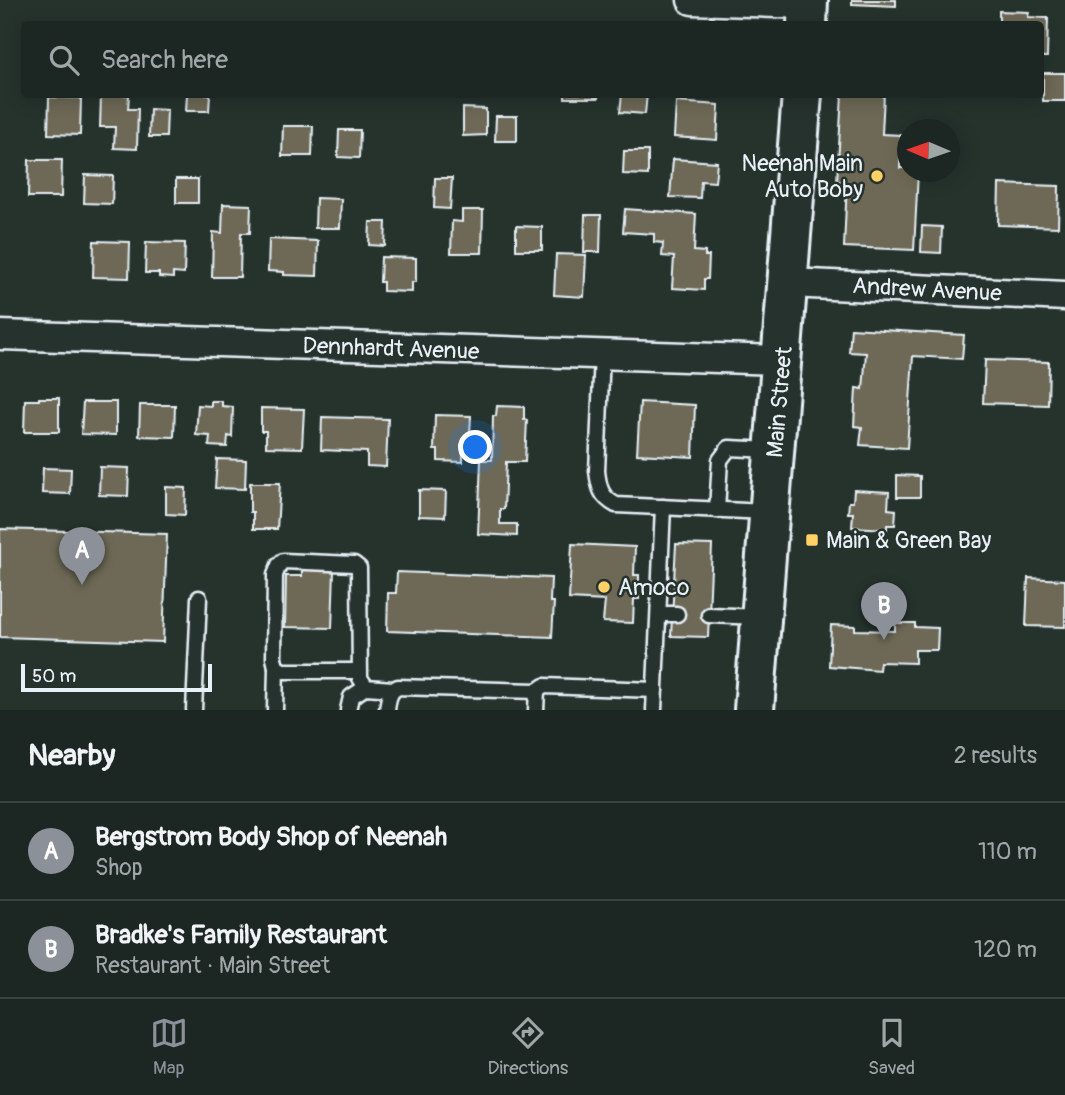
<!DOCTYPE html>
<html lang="en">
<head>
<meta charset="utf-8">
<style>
	:root { --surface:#1c2622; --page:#252e2a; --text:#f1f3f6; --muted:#a0a5a5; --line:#3a4340; --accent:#8c9099 }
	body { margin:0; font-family:Pangolin,sans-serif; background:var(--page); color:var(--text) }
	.compass { position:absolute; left:897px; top:119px; width:63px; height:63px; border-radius:50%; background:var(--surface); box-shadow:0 4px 18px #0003; rotate:272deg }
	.scale { position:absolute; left:21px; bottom:18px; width:191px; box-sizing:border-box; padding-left:7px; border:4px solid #e8f1f8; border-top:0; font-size:19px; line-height:24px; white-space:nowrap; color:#e8f1f8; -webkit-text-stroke:5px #26332d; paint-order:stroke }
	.you { position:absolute; left:476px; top:448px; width:24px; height:24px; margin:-18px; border:5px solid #fff; border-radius:50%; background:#1a73e8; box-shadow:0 0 0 10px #1a73e833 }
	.badge { display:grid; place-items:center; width:46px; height:46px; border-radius:50%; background:var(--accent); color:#fff; font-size:23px; font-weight:700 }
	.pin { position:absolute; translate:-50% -58px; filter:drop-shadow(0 2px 4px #0008) }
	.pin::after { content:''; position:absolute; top:37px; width:24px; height:21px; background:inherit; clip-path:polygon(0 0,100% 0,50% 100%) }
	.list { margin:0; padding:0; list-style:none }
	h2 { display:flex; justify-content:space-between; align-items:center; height:91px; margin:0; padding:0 28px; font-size:30px }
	h2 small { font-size:23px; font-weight:400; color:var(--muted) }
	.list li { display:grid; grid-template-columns:46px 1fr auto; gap:21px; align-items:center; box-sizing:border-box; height:98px; padding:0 28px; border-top:2px solid var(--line) }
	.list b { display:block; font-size:26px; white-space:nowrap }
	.list p { margin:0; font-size:23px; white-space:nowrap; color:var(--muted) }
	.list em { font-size:23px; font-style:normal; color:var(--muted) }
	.icon { flex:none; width:38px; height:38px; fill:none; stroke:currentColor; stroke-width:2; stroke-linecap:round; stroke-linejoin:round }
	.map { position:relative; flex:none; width:1065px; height:710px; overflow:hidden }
	.search { position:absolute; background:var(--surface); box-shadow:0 4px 18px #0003; left:21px; right:21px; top:21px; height:77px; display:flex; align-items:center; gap:18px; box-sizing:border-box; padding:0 24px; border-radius:7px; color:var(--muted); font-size:26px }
	.sheet { height:287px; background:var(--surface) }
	nav { display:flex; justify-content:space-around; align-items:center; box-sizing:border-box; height:98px; border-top:2px solid var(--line); background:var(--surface); font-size:19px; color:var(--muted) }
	nav a { display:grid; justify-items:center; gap:4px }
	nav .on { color:var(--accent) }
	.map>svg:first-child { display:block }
	.building { fill:#6e6957; stroke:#e8f1f8; stroke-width:2 }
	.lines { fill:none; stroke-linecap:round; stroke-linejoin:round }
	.lane-casing { stroke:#e8f1f8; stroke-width:19 }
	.street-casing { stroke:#e8f1f8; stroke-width:33 }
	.primary-casing { stroke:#e8f1f8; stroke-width:44 }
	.lane { stroke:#26332d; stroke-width:14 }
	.street { stroke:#26332d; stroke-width:28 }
	.primary { stroke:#26332d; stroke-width:38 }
	.poi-dot { fill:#ffd166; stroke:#26332d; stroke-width:2.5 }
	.labels { text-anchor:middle; stroke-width:5; stroke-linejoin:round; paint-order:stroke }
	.poi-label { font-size:23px; fill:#e8f1f8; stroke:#26332d; text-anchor:start }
	.street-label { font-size:23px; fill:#e8f1f8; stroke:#26332d }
</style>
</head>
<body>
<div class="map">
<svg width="1065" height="710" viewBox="0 0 1065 710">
	<rect width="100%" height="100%" fill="#26332d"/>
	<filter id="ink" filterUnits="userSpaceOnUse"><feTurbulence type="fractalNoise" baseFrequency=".0143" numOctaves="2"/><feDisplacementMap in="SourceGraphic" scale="14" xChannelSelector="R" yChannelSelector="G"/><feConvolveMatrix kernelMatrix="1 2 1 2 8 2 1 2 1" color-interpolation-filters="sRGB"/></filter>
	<g filter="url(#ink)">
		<g class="building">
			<polygon points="852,0 896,0 896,6 852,4"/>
			<polygon points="999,11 1029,12 1028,17 1048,18 1047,57 1040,57 1040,24 999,24"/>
			<rect x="1043" y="73" width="22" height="28"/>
			<polygon points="187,94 210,94 209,111 186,111"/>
			<rect x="565" y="94" width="33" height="4"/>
			<polygon points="622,94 647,94 645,114 620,112"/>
			<polygon points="842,94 884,94 882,134 901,135 900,168 908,168 908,172 918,172 914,250 844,247 847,182 837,181"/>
			<polygon points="101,95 129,95 128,109 138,109 137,149 114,148 115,127 100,127"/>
			<polygon points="49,97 81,98 80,135 48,134"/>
			<polygon points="676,102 719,105 717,140 674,137"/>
			<polygon points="463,108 486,109 486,135 463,136"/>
			<polygon points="150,109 167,110 166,137 149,137"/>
			<polygon points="496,116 517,116 517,141 495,141"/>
			<polygon points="283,126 313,126 312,156 282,156"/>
			<polygon points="339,130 360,130 359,158 338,157"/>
			<polygon points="624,151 648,151 648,175 623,174"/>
			<polygon points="673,159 717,162 715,182 701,181 700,198 670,197"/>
			<polygon points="29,160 62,160 61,197 28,197"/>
			<polygon points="85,175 113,176 112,204 84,203"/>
			<polygon points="435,178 452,178 450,209 434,208"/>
			<rect x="176" y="179" width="22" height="24"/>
			<polygon points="999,184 1059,186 1058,227 998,225"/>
			<polygon points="316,198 341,199 340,228 315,228"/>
			<polygon points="223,204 251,205 250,233 241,233 240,277 212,277 213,232 222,233"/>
			<polygon points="625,209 696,214 694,251 705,252 705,256 709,256 708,279 704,279 704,290 672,288 674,257 662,256 663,243 654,242 654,234 623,232"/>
			<polygon points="462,210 483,210 482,253 451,253 452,221 462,222"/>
			<polygon points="585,215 601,215 600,252 584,252"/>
			<polygon points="370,222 386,222 385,246 369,245"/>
			<polygon points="516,226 542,227 542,250 516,250"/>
			<polygon points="922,226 942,227 941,253 921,252"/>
			<polygon points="269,239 318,241 317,276 284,275 284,272 268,271"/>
			<polygon points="94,241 130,242 129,278 93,277"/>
			<polygon points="146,242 185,243 184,274 173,273 173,278 159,277 159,273 145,273"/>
			<polygon points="556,254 586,255 584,297 554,295"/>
			<polygon points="381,257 416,258 416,282 412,282 412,292 383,291 383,282 380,282"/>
			<polygon points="851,328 964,335 962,359 913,356 907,448 860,445 862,427 854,426 856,388 863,389 866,353 849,352"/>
			<polygon points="985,360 1049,362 1048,405 983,403"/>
			<polygon points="39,398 59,398 59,432 24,432 25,400 39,400"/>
			<polygon points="211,401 222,401 222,406 233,407 232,437 228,436 227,447 209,446 210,436 196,435 198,405 211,406"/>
			<polygon points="83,402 116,402 116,435 81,434"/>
			<polygon points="640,402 695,405 693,457 637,454"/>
			<polygon points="140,405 175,405 174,437 139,436"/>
			<polygon points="497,406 524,407 524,419 527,420 525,462 506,462 504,509 500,509 500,524 517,524 517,536 478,534 481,460 492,460 493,416 496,416"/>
			<polygon points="261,408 304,409 302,448 266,447 266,431 261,431"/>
			<polygon points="435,415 471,416 469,452 463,452 463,462 438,461 438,450 434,450"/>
			<polygon points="322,417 388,419 386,467 367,466 367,452 321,450"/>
			<polygon points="217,459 246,460 245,489 215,488"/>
			<polygon points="100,467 129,468 128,496 99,495"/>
			<polygon points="43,468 71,469 70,494 42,493"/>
			<polygon points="897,475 920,476 920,497 897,497"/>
			<polygon points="250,483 280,483 277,529 253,529 253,512 250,512"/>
			<polygon points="166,487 186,488 185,515 166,514"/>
			<polygon points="419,490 446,491 445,517 419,516"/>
			<polygon points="854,490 889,492 888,509 896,510 895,525 887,525 887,529 852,527 853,513 848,513 849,502 853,502"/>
			<polygon points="0,529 167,534 163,642 0,637"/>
			<polygon points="572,544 635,547 634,575 639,575 639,599 634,599 633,623 603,622 605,601 569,599"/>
			<polygon points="676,544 712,545 708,637 671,636"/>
			<polygon points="302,569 334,570 332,628 285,627 286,576 302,576"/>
			<polygon points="397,572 551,578 550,602 554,602 552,637 387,631 388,593 396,593"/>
			<polygon points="1028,578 1065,580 1065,627 1026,626"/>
			<polygon points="895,623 915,623 915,627 938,628 937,650 915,650 915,663 880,662 879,670 829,666 831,625 855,626 855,630 895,631"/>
		</g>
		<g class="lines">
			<g class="lane-casing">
				<g id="lane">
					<path d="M602,354L597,471C599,488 601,497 616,505L767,512"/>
					<polyline points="717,510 720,460 729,448 774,450"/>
					<polyline points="659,614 677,614"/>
					<polyline points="709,615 760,617"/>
					<polyline points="358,671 283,671 276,667 274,658 275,575 279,565 283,561 354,564 359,568 360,678 366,687 393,689"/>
					<polyline points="194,710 199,598"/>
					<polyline points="275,710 276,667"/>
					<polyline points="348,710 351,697 366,687"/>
					<path d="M387,710C388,701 389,691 398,687L537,691"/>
					<polyline points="536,710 537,691 544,686 655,690"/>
					<polyline points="654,710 663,507"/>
				</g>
			</g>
			<g class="street-casing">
				<g id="street">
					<polyline points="692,0 808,4"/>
					<polyline points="789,283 1065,296"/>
					<polyline points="0,335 783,360"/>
				</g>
			</g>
			<g class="primary-casing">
				<g id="primary">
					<polyline points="807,24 808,0"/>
					<polyline points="754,710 802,94"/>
				</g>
			</g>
			<use href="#lane" class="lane"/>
			<use href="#street" class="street"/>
			<use href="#primary" class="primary"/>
		</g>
	</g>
	<g class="poi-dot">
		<circle cx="877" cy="176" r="7"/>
		<rect x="805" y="533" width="14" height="14" rx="3.5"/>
		<circle cx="604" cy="587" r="7"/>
	</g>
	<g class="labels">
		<g class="poi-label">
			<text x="863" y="171" text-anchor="end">Neenah Main<tspan x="863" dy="26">Auto Boby</tspan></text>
			<text x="826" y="548">Main &amp; Green Bay</text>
			<text x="618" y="595">Amoco</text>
		</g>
		<g class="street-label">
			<text transform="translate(927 289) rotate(3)" y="8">Andrew Avenue</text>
			<text transform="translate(391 348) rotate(2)" y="8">Dennhardt Avenue</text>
			<text transform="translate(779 402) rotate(-85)" y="8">Main Street</text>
		</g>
	</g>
</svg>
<svg class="compass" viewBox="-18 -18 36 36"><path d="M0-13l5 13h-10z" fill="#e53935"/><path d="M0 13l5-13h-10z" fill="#a0a5a5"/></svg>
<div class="scale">50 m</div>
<div class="you"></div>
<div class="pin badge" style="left:82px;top:585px">A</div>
<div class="pin badge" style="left:884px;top:640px">B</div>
<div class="search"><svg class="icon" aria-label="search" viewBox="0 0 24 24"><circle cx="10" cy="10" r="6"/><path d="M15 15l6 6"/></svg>Search here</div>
</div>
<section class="sheet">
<h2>Nearby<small>2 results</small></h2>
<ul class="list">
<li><span class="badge">A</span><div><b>Bergstrom Body Shop of Neenah</b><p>Shop</p></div><em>110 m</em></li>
<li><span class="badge">B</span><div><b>Bradke's Family Restaurant</b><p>Restaurant · Main Street</p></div><em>120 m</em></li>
</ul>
</section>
<nav>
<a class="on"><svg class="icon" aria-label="map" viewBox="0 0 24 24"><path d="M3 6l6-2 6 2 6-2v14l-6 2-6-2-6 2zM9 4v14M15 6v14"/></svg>Map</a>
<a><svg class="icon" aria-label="directions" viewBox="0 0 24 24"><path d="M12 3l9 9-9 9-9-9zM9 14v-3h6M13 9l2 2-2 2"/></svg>Directions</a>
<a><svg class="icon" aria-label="saved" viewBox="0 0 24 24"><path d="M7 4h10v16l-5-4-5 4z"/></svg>Saved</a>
</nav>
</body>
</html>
